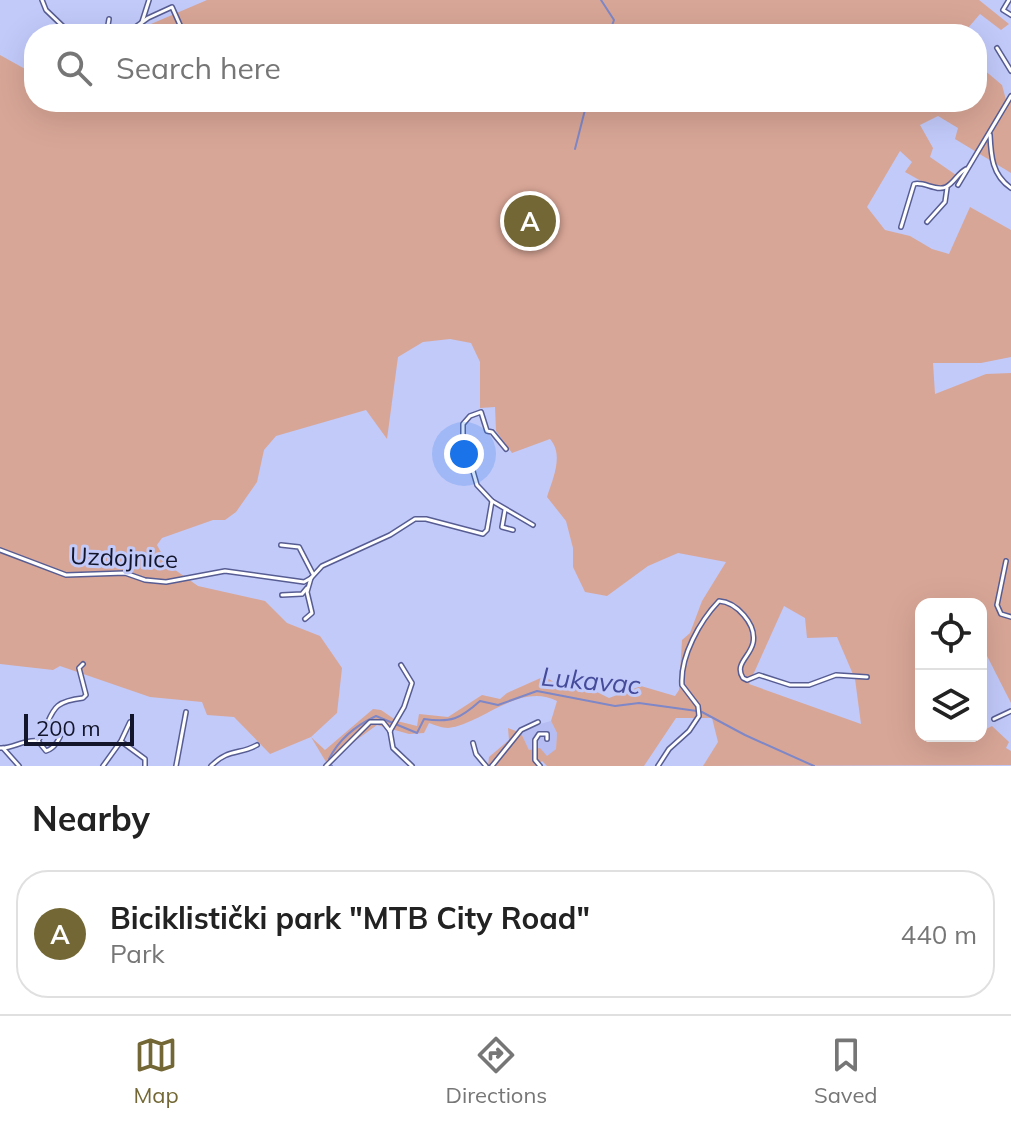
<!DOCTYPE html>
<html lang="en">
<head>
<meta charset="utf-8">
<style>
	:root { --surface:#fff; --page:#f2f2f2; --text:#222; --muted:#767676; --line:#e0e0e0; --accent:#736835 }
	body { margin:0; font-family:Mulish,sans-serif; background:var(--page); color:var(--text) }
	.controls { position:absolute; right:24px; bottom:24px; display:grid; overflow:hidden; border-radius:16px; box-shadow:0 8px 32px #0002 }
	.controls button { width:72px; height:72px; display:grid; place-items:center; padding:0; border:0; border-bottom:2px solid var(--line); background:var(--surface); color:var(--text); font:40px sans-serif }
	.scale { position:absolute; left:24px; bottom:20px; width:110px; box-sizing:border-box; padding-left:8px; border:4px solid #13162b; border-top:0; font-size:22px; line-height:28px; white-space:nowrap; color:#13162b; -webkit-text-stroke:6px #c2cafa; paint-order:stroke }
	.you { position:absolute; left:464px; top:454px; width:28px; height:28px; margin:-20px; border:6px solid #fff; border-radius:50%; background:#1a73e8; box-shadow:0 0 0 12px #1a73e833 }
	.badge { display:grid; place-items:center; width:52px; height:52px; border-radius:50%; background:var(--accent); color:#fff; font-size:26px; font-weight:700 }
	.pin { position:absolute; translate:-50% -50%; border:4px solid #fff; box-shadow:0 2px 8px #0006 }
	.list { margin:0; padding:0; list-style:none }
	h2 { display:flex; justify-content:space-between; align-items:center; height:104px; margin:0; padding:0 32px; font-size:34px }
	h2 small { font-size:26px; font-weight:400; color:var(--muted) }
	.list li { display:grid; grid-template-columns:52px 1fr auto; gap:24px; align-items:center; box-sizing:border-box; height:128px; margin:0 16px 16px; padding:0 16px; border:2px solid var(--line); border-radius:32px }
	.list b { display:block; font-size:30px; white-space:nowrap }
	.list p { margin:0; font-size:26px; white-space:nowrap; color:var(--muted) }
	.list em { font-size:26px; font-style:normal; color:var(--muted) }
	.icon { flex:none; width:44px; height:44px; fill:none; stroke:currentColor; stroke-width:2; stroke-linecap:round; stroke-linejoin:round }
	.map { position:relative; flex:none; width:1011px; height:766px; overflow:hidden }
	.search { position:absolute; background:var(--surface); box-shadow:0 8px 32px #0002; left:24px; right:24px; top:24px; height:88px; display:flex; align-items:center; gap:20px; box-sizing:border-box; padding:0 28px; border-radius:32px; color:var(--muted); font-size:30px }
	.sheet { height:248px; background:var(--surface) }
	nav { display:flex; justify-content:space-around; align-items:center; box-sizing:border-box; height:112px; border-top:2px solid var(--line); background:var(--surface); font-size:22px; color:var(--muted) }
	nav a { display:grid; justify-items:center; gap:4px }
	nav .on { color:var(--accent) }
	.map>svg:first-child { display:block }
	.built { fill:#b5bdf2 }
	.green { fill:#d8a697; fill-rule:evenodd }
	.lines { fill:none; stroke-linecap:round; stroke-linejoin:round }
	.stream { stroke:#7e87c7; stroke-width:2 }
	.street-casing { stroke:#575d92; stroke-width:6 }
	.street { stroke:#fff; stroke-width:3 }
	.labels { text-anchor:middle; stroke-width:6; stroke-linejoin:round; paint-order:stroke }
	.street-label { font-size:24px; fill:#13162b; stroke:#c2cafa }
	.water-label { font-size:26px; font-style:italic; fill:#454a99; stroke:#c2cafa }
</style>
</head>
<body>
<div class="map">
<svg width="1011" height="766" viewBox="0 0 1011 766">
	<rect width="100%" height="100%" fill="#c2cafa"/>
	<polygon class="built" points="551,721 557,733 556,749 547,757 529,750 521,733 516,731"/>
	<g class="green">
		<polygon points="207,0 979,0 1009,24 1001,30 980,14 968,28 976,34 136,34 137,30"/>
		<path d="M0,55L34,74V102H977V64L1002,85L1006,100L1011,101V173L955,139L958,128L938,116L920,125L933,148L930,157L956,175L942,188L921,181L905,172L912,162L900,151L867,207L885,230L910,236L932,249L949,254L970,207L1011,230V357L981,363H933L935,394L986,374L1011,373V703L984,650L981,652V604H921V736H981V727L984,730L992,726L1009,742L1006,748L1011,751V765L703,766L718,742L712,718H676L644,766H547L542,761L536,766H488L489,757L509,740L508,728L521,733L529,750L540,748L547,756L556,749L557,733L551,721L557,701C519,682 482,724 448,728C442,728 435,725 429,723L424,733L409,734L377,725L326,762L311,737L270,754L234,717L207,715L202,702L150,697L60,666L53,670L0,664ZM450,339L471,343L480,362V408L495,407L496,431L512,453L550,439C564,455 553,478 547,497L566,521L573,548V567L585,592L607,596L648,566L678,553L726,562L702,601L690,633L682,640L679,690L675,696L641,686L609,698L589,688L563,689L545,676L507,693L500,699L482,695L448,717L419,714L417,726L397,721L381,710L373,709L325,750L311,737L337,713L342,668L320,636L287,623L265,601L198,586L168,565L157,545L162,538L213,520H225L236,512L257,482L264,450L276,436L366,410L387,439L398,357L423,342ZM784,606L805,618L807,638L837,637L855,679L861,724L749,684Z"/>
	</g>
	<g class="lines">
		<g class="stream">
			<polyline points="601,0 614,20 609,34"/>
			<polyline points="575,149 587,102"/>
			<polyline points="702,712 745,735 814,766"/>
			<path d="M329,759C339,739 357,725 376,716L417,733L424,719C451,723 460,719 480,701L498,705L537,691L615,706L639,703L697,711"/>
			<polyline points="331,765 332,766"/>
		</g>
		<g class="street-casing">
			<g id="street">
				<polyline points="42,0 46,10 71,34"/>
				<polyline points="1009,0 1003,10 1011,15"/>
				<polyline points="109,19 108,25 114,34"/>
				<polyline points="142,22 149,0"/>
				<polyline points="126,34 148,18 172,7 184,34"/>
				<polyline points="997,48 1011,71"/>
				<path d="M990,135C991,156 992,175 1011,188"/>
				<polyline points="958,185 1011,96"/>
				<polyline points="927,222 945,202 947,188"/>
				<path d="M901,227L914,184C924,181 936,192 946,187C954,183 958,173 966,169"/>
				<polyline points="506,449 492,432 487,431 481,412 470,416 463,424 463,437 477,485 492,501 533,525"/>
				<polyline points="505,510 502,527 513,530"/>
				<polyline points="281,545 299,547 313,574"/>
				<polyline points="0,550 66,575 125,573 145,580 166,582 225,571 304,582 311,578 322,566 390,535 415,519 426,519 483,534 487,530 492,501"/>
				<polyline points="1006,561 997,605 1001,614 1011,617"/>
				<polyline points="282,595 302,594 307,588"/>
				<polyline points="305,619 312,613 307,592 311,578"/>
				<polyline points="994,719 1011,711"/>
				<polyline points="390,731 404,707 412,683 401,665"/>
				<polyline points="390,731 393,748 412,766"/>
				<path d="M38,741L46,751C56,748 60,737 64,728"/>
				<polyline points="122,742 145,759 145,766"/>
				<polyline points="473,743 476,754 486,766"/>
				<path d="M0,748C12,749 24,739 38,741C55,714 47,702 83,698L86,695L79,668L83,664"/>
				<polyline points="3,748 19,766"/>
				<polyline points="103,766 121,741 130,722"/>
				<polyline points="176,766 186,712"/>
				<path d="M211,766C229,748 239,755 257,745"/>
				<polyline points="326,766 370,722 383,722 390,731"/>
				<polyline points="492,766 521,730 538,722"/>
				<polyline points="540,766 535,760 535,740 539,734 547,734 547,739"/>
				<path d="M658,766L669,749L689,731L699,716L698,706L682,685C680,656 700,621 719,601C736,602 757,624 753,643C750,657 734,664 743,678L747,680L759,675L790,685H809L836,675L867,677"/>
			</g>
		</g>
		<use href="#street" class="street"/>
	</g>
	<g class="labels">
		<g class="street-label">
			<text transform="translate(124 558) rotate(2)" y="8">Uzdojnice</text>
		</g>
		<g class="water-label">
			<text transform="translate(591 681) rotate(5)" y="9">Lukavac</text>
		</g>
	</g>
</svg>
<div class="controls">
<button><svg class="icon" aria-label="locate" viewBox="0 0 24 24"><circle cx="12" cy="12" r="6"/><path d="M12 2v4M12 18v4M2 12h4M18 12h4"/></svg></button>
<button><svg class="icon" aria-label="layers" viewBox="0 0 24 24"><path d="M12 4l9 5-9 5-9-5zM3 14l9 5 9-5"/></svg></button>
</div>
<div class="scale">200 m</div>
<div class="you"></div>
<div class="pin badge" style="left:530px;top:221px">A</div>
<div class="search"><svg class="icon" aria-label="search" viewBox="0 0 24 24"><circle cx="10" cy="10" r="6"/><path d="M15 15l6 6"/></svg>Search here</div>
</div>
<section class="sheet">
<h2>Nearby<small></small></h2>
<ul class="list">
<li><span class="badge">A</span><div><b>Biciklistički park &quot;MTB City Road&quot;</b><p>Park</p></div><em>440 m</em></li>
</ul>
</section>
<nav>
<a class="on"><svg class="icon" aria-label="map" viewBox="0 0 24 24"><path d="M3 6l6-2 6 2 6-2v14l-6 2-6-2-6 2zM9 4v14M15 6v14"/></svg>Map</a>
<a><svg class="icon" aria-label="directions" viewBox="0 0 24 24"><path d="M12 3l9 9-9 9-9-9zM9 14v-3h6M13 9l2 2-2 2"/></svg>Directions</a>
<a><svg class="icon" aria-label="saved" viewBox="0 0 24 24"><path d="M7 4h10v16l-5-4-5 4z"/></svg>Saved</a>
</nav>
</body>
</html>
